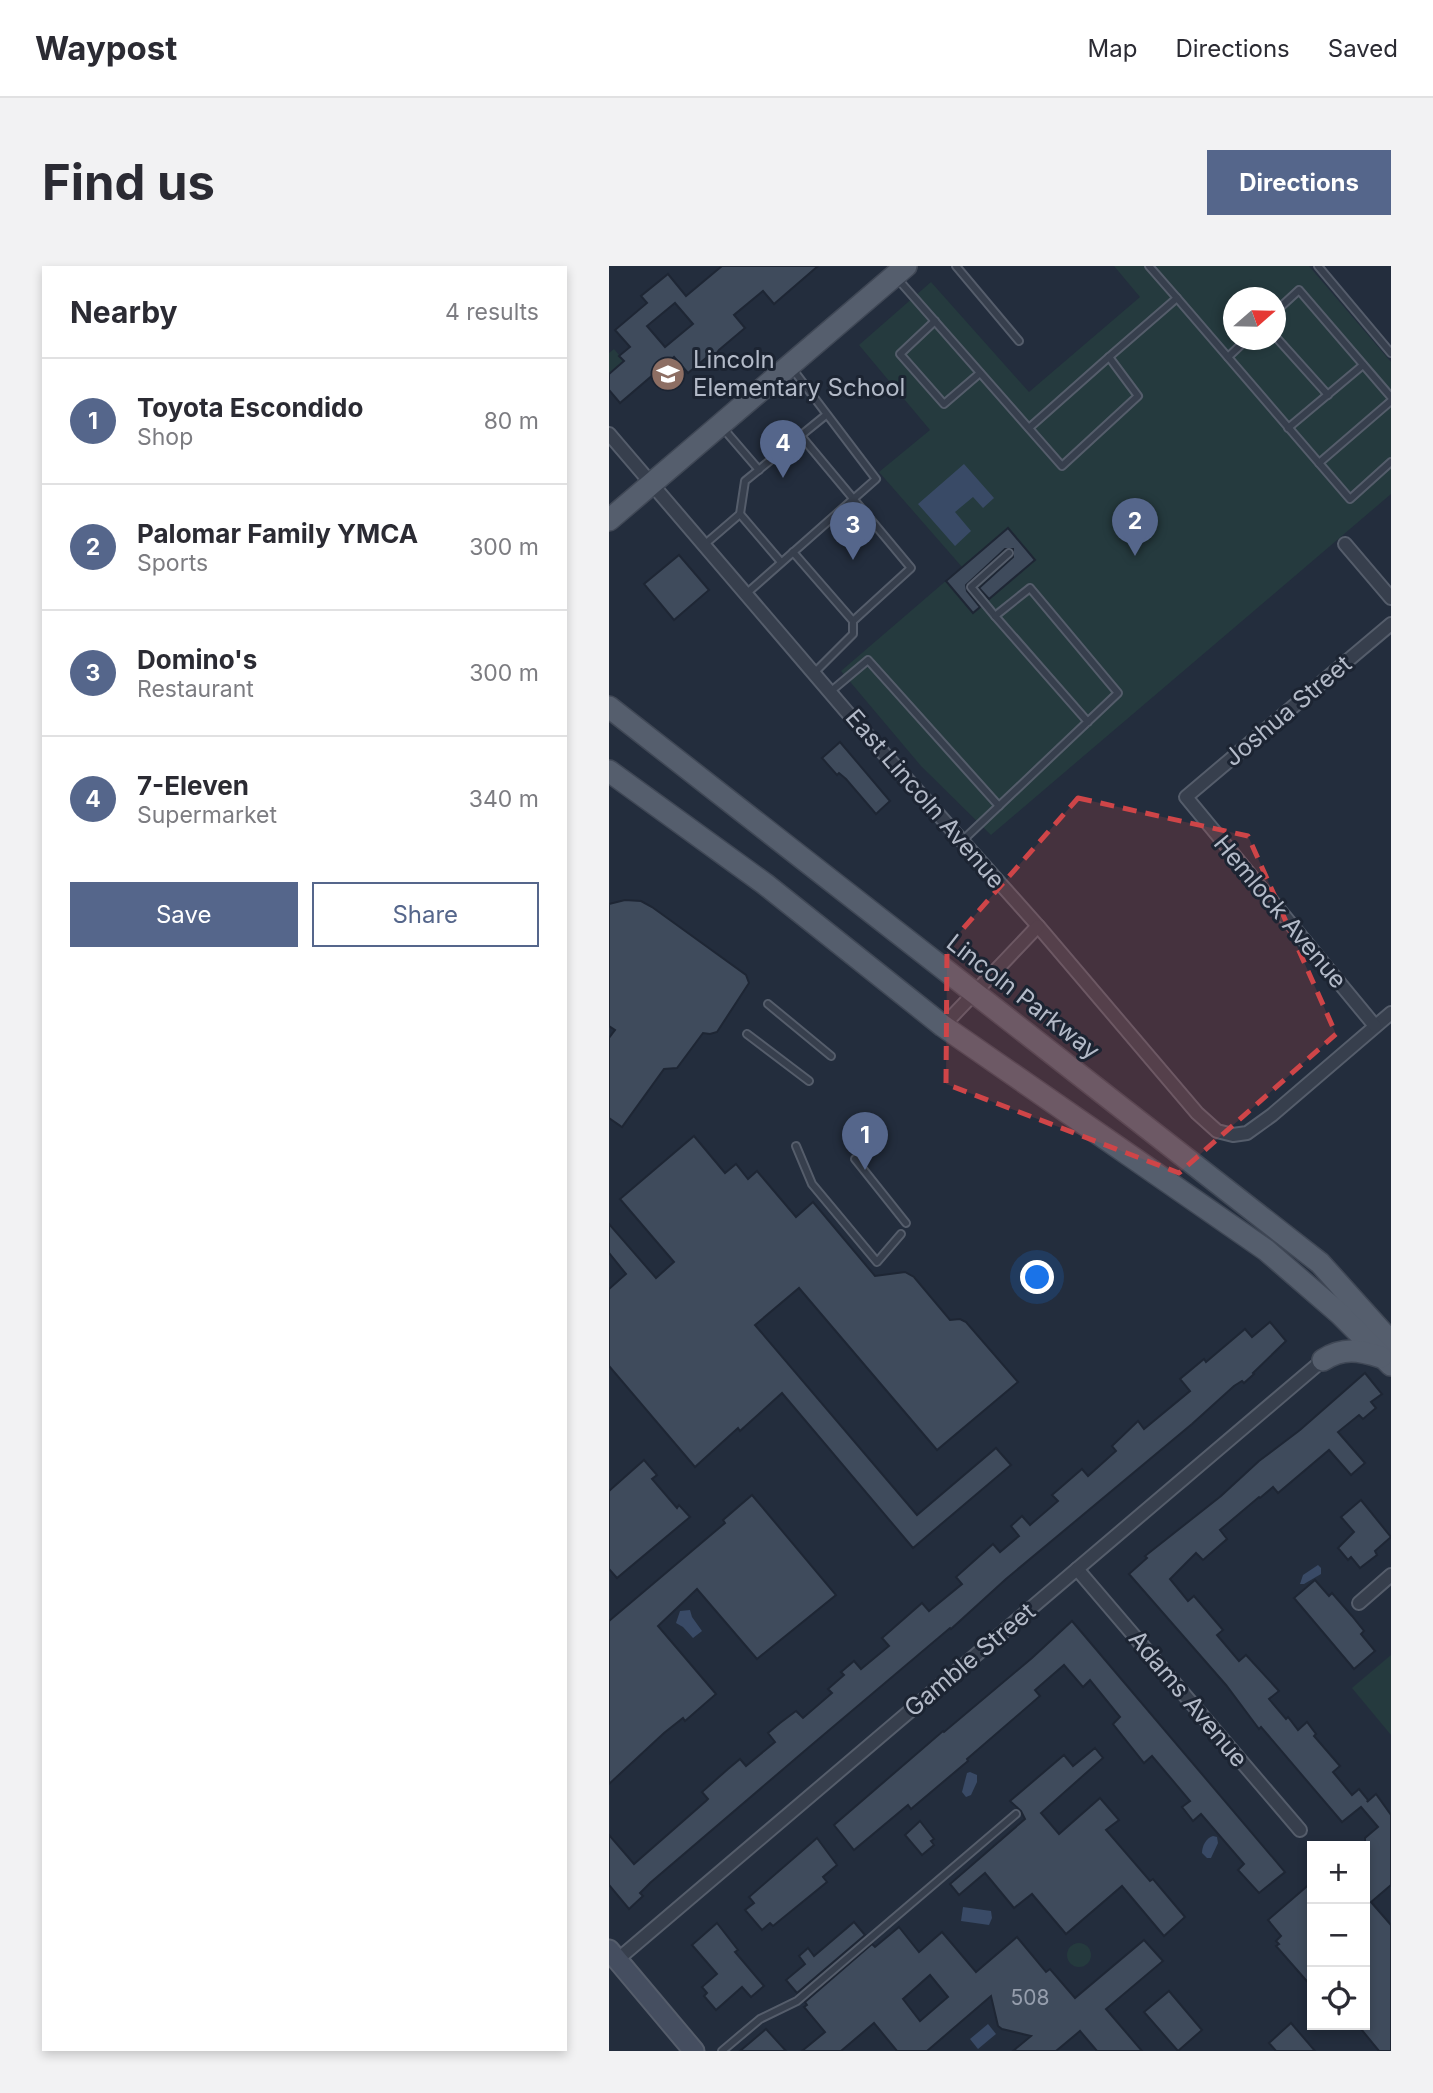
<!DOCTYPE html>
<html lang="en">
<head>
<meta charset="utf-8">
<style>
	:root { --surface:#fff; --page:#f2f2f3; --text:#2b2b33; --muted:#7c7c81; --line:#e1e1e2; --accent:#55668b }
	body { margin:0; font-family:Inter,sans-serif; background:var(--page); color:var(--text) }
	.controls { position:absolute; right:21px; bottom:21px; display:grid; overflow:hidden; border-radius:0px; box-shadow:0 4px 10px #0003 }
	.controls button { width:63px; height:63px; display:grid; place-items:center; padding:0; border:0; border-bottom:2px solid var(--line); background:var(--surface); color:var(--text); font:35px sans-serif }
	.compass { position:absolute; left:614px; top:21px; width:63px; height:63px; border-radius:50%; background:var(--surface); box-shadow:0 4px 10px #0003; rotate:70deg }
	.you { position:absolute; left:429px; top:1012px; width:24px; height:24px; margin:-18px; border:5px solid #fff; border-radius:50%; background:#1a73e8; box-shadow:0 0 0 10px #1a73e833 }
	.badge { display:grid; place-items:center; width:46px; height:46px; border-radius:50%; background:var(--accent); color:#fff; font-size:23px; font-weight:700 }
	.pin { position:absolute; translate:-50% -58px; filter:drop-shadow(0 2px 4px #0008) }
	.pin::after { content:''; position:absolute; top:37px; width:24px; height:21px; background:inherit; clip-path:polygon(0 0,100% 0,50% 100%) }
	.list { margin:0; padding:0; list-style:none }
	h2 { display:flex; justify-content:space-between; align-items:center; height:91px; margin:0; padding:0 28px; font-size:30px }
	h2 small { font-size:23px; font-weight:400; color:var(--muted) }
	.list li { display:grid; grid-template-columns:46px 1fr auto; gap:21px; align-items:center; box-sizing:border-box; height:126px; padding:0 28px; border-top:2px solid var(--line) }
	.list b { display:block; font-size:26px; white-space:nowrap }
	.list p { margin:0; font-size:23px; white-space:nowrap; color:var(--muted) }
	.list em { font-size:23px; font-style:normal; color:var(--muted) }
	.actions { display:flex; gap:14px; padding:21px 28px }
	.actions a { flex:1; padding:16px 0; border:2px solid var(--accent); border-radius:0px; text-align:center; font-size:24px; color:var(--accent) }
	.actions .main { background:var(--accent); color:#fff }
	.icon { flex:none; width:38px; height:38px; fill:none; stroke:currentColor; stroke-width:2; stroke-linecap:round; stroke-linejoin:round }
	.map { position:relative; flex:none; width:782px; height:1785px; overflow:hidden; border-radius:0px }
	header { display:flex; align-items:center; gap:42px; box-sizing:border-box; height:98px; padding:0 35px; background:var(--surface); border-bottom:2px solid var(--line) }
	header strong { font-size:33px }
	nav { display:flex; gap:38px; margin-inline-start:auto; font-size:24px }
	.intro { display:flex; align-items:center; justify-content:space-between; box-sizing:border-box; height:168px; padding:0 42px }
	h1 { margin:0; font-size:49px }
	.button { padding:18px 32px; border-radius:0px; background:var(--accent); color:#fff; font-size:24px; font-weight:700 }
	main { display:flex; gap:42px; padding:0 42px }
	aside { flex:1; background:var(--surface); border-radius:0px; box-shadow:0 4px 10px #0003 }
	.map>svg:first-child { display:block }
	.green { fill:#253a3e; fill-rule:evenodd }
	.water { fill:#394a66 }
	.building { fill:#3f4b5c; stroke:#1e2634; stroke-width:2; fill-rule:evenodd }
	.lines { fill:none; stroke-linecap:round; stroke-linejoin:round }
	.service-casing { stroke:#555d6b; stroke-width:10 }
	.minor-casing { stroke:#555d6b; stroke-width:16 }
	.secondary-casing { stroke:#555d6b; stroke-width:23 }
	.primary-casing { stroke:#404856; stroke-width:24 }
	.service { stroke:#373f4d; stroke-width:6 }
	.minor { stroke:#373f4d; stroke-width:12 }
	.secondary { stroke:#454e60; stroke-width:19 }
	.primary { stroke:#555e6d; stroke-width:21 }
	.marked { fill:#cf4548; fill-opacity:0.2; stroke:#cf4548; stroke-width:5; stroke-dasharray:14 9; stroke-linejoin:round }
	.labels { text-anchor:middle; stroke-width:6; stroke-linejoin:round; paint-order:stroke }
	.number-label { font-size:21px; fill:#969ead }
	.poi-label { font-size:24px; fill:#b3bac8; stroke:#1c2432; text-anchor:start }
	.street-label { font-size:24px; fill:#b3bac8; stroke:#1c2432 }
</style>
</head>
<body>
<header>
<strong>Waypost</strong>
<nav><a>Map</a><a>Directions</a><a>Saved</a></nav>
</header>
<div class="intro"><h1>Find us</h1><a class="button">Directions</a></div>
<main>
<aside>
<h2>Nearby<small>4 results</small></h2>
<ul class="list">
<li><span class="badge">1</span><div><b>Toyota Escondido</b><p>Shop</p></div><em>80 m</em></li>
<li><span class="badge">2</span><div><b>Palomar Family YMCA</b><p>Sports</p></div><em>300 m</em></li>
<li><span class="badge">3</span><div><b>Domino's</b><p>Restaurant</p></div><em>300 m</em></li>
<li><span class="badge">4</span><div><b>7-Eleven</b><p>Supermarket</p></div><em>340 m</em></li>
</ul>
<div class="actions"><a class="main">Save</a><a>Share</a></div>
</aside>
<div class="map">
<svg width="782" height="1785" viewBox="0 0 782 1785">
	<rect width="100%" height="100%" fill="#232d3d"/>
	<g class="green">
		<path d="M505,0H700L782,96V228L382,569L312,500L232,405L353,301L270,206L321,164L250,79L322,16L420,126L531,31ZM624,32H666V74H624Z"/>
		<polygon points="5,83 15,95 0,108 0,87"/>
		<polygon points="782,1389 782,1469 743,1422"/>
		<circle cx="470" cy="1689" r="12"/>
	</g>
	<g class="water">
		<polygon points="355,198 385,232 374,242 364,231 346,246 362,265 346,280 309,238"/>
		<polygon points="709,1299 712,1302 712,1308 695,1318 691,1318 694,1309"/>
		<polygon points="81,1344 83,1351 93,1365 84,1372 74,1361 67,1357 71,1345"/>
		<polygon points="361,1506 368,1509 368,1516 362,1529 357,1531 353,1526 358,1507"/>
		<path d="M604,1570L608,1571L609,1577L602,1592H598L593,1587C593,1580 597,1572 604,1570Z"/>
		<polygon points="354,1641 382,1645 383,1652 380,1659 352,1655"/>
		<polygon points="379,1758 387,1768 369,1783 361,1773"/>
	</g>
	<g class="building">
		<path d="M113,0H209L165,38L154,25L125,49L136,62L110,84L102,95L97,92L79,107L65,91L11,137L0,124V108L15,95L10,90L21,81L6,64L38,37L32,30L59,8L77,30ZM66,37L84,58L56,81L38,60Z"/>
		<polygon points="399,262 426,294 380,333 370,322 404,291 404,283 396,283 357,319 358,325 371,341 364,347 337,315"/>
		<polygon points="70,289 100,324 65,354 35,318"/>
		<polygon points="231,476 281,535 267,548 237,513 230,507 228,509 213,492"/>
		<polygon points="16,634 32,635 43,641 137,709 140,717 108,766 101,768 94,767 68,802 55,803 13,861 0,852 0,772 6,764 0,760 0,638"/>
		<polygon points="85,870 116,907 127,898 139,913 148,905 187,951 204,936 266,1010 296,1006 305,1011 341,1054 351,1053 357,1056 409,1116 328,1184 190,1022 146,1059 308,1249 387,1182 402,1199 304,1282 173,1127 131,1165 129,1162 86,1201 0,1100 0,1023 17,1008 0,987 0,958 47,1012 65,996 11,933"/>
		<polygon points="661,1056 677,1075 644,1107 645,1108 635,1117 633,1115 625,1120 583,1158 397,1313 342,1363 341,1362 199,1482 41,1617 31,1627 34,1630 20,1643 0,1619 0,1569 25,1598 97,1535 99,1533 93,1526 119,1503 131,1493 137,1500 166,1476 159,1467 171,1457 187,1445 194,1452 223,1427 219,1423 235,1409 232,1406 245,1395 252,1403 280,1380 273,1372 313,1337 320,1345 353,1318 347,1311 384,1278 391,1286 410,1270 402,1260 413,1250 421,1259 449,1235 443,1229 473,1203 479,1210 507,1185 503,1180 529,1155 535,1163 581,1125 571,1113 595,1093 597,1096 636,1063 643,1071"/>
		<polygon points="756,1107 773,1128 762,1136 767,1142 754,1153 750,1149 729,1166 756,1197 742,1209 720,1184 669,1227 664,1221 651,1232 650,1231 611,1264 618,1273 594,1294 587,1287 561,1313 579,1335 585,1330 614,1364 608,1369 630,1395 637,1389 670,1425 660,1433 677,1453 679,1451 689,1464 698,1456 707,1468 705,1470 731,1500 724,1506 743,1529 750,1523 759,1534 758,1536 767,1528 782,1549 782,1619 762,1636 782,1659 782,1785 770,1785 752,1763 756,1760 756,1572 769,1561 752,1541 733,1556 652,1461 650,1463 617,1419 520,1308 538,1292 536,1290 612,1230 650,1195 691,1164"/>
		<polygon points="35,1194 48,1209 43,1213 68,1242 70,1239 81,1251 8,1312 0,1303 0,1225"/>
		<polygon points="143,1229 227,1329 148,1393 88,1323 49,1360 107,1428 76,1455 74,1452 55,1467 0,1518 0,1355 116,1257 114,1254"/>
		<polygon points="752,1234 782,1271 766,1285 768,1289 751,1302 742,1291 739,1294 729,1282 745,1266 732,1251"/>
		<polygon points="706,1314 720,1330 723,1327 743,1350 755,1365 752,1368 766,1385 745,1403 685,1332"/>
		<polygon points="463,1355 676,1606 650,1627 629,1604 635,1598 592,1548 584,1555 573,1541 581,1535 543,1490 535,1497 504,1458 511,1451 481,1414 474,1421 455,1399 426,1424 431,1430 358,1493 359,1495 302,1543 299,1539 245,1584 225,1559 334,1465 335,1466 423,1392"/>
		<polygon points="486,1482 494,1492 432,1547 450,1568 491,1532 510,1554 497,1564 541,1615 544,1613 576,1651 555,1670 513,1620 457,1668 423,1628 405,1642 376,1607 350,1629 341,1618 416,1553 412,1545 401,1535 455,1489 464,1500"/>
		<polygon points="311,1555 325,1573 322,1575 325,1579 313,1589 296,1569"/>
		<polygon points="208,1572 228,1599 214,1611 218,1616 164,1660 161,1657 153,1664 136,1644 145,1637 140,1631"/>
		<polygon points="703,1616 703,1721 667,1680 670,1678 667,1675 672,1670 659,1654"/>
		<polygon points="245,1656 256,1669 188,1727 177,1714 196,1698 190,1690 199,1682 205,1690"/>
		<polygon points="108,1657 129,1684 126,1686 155,1720 142,1731 133,1721 107,1744 95,1730 98,1727 93,1721 108,1708 83,1679"/>
		<path d="M290,1661L310,1686L333,1666L367,1706L408,1671L437,1706L441,1703L466,1732L535,1674L554,1695L497,1743L533,1785H488L471,1765L447,1785H404L422,1770L393,1763L389,1760L382,1730L318,1785H288L265,1757L232,1785H193L216,1766L195,1741L198,1739L196,1736L263,1678L266,1681ZM321,1709L339,1731L311,1755L294,1733Z"/>
		<polygon points="560,1725 593,1764 569,1785 535,1746"/>
		<polygon points="682,1757 706,1785 667,1785 660,1777"/>
		<polygon points="157,1763 177,1785 131,1785"/>
	</g>
	<g class="lines">
		<g class="service-casing">
			<g id="service">
				<polyline points="347,0 410,75"/>
				<polyline points="709,0 782,87"/>
				<polyline points="287,11 453,200 529,130 500,91 568,32 540,0"/>
				<polyline points="568,32 741,233 782,196"/>
				<polyline points="666,46 690,24 782,131"/>
				<polyline points="326,55 291,88 335,138 371,107"/>
				<polyline points="666,70 719,129"/>
				<polyline points="619,91 637,74"/>
				<polyline points="113,161 150,204"/>
				<polyline points="420,162 500,91"/>
				<polyline points="679,162 754,99"/>
				<polyline points="192,170 302,302 244,355"/>
				<polyline points="710,197 782,135"/>
				<polyline points="131,248 172,296"/>
				<polyline points="95,279 131,248 136,215 217,149"/>
				<polyline points="184,286 244,355 244,368 205,407"/>
				<polyline points="138,327 267,213 182,101"/>
				<polyline points="386,350 362,321 400,287"/>
				<polyline points="221,426 259,394 390,540"/>
				<polyline points="353,575 509,427 421,322 386,350 479,456"/>
				<polyline points="159,738 222,790"/>
				<polyline points="138,768 200,815"/>
				<polyline points="187,880 203,918 268,996 292,968"/>
				<polyline points="246,893 297,957"/>
				<polyline points="113,1785 151,1753 188,1735 407,1548"/>
			</g>
		</g>
		<g class="minor-casing">
			<g id="minor">
				<polyline points="0,168 237,445 429,660 588,847 608,865 624,869 638,867 663,849 782,747"/>
				<polyline points="736,278 782,332"/>
				<polyline points="334,760 429,660"/>
				<polyline points="766,760 577,531 782,358"/>
				<polyline points="468,1303 691,1564"/>
				<polyline points="750,1337 782,1309"/>
				<polyline points="8,1694 714,1094"/>
			</g>
		</g>
		<g class="secondary-casing">
			<polyline id="secondary" points="0,1684 85,1785"/>
		</g>
		<g class="primary-casing">
			<g id="primary">
				<polyline points="0,254 297,0"/>
				<polyline points="0,441 711,997 782,1076"/>
				<polyline points="0,505 156,618 334,760 657,984 731,1048 782,1099"/>
				<path d="M714,1094C734,1081 750,1084 772,1091"/>
			</g>
		</g>
		<use href="#service" class="service"/>
		<use href="#minor" class="minor"/>
		<use href="#secondary" class="secondary"/>
		<use href="#primary" class="primary"/>
	</g>
	<path class="marked" d="M469,532L639,570L727,768L570,907L337,818L338,681Z"/>
	<defs>
		<g id="school-disc" transform="scale(1.75)"><circle r="9.5" fill="#8d6e63" stroke="#1c2432"/><path d="M0-5L7-2L0 1L-7-2ZM-4 1L0 2.5L4 1V4Q0 6-4 4Z" fill="#fff"/></g>
	</defs>
	<g fill-rule="evenodd">
		<use href="#school-disc" x="59" y="108"/>
	</g>
	<g class="labels">
		<g class="number-label">
			<text x="421" y="1739">508</text>
		</g>
		<g class="poi-label">
			<text x="84" y="102">Lincoln<tspan x="84" dy="28">Elementary School</tspan></text>
		</g>
		<g class="street-label">
			<text transform="translate(679 445) rotate(-40)" y="8">Joshua Street</text>
			<text transform="translate(316 533) rotate(49)" y="8">East Lincoln Avenue</text>
			<text transform="translate(671 646) rotate(50)" y="8">Hemlock Avenue</text>
			<text transform="translate(414 731) rotate(38)" y="8">Lincoln Parkway</text>
			<text transform="translate(361 1394) rotate(-40)" y="8">Gamble Street</text>
			<text transform="translate(579 1433) rotate(50)" y="8">Adams Avenue</text>
		</g>
	</g>
</svg>
<div class="controls">
<button>+</button>
<button>−</button>
<button><svg class="icon" aria-label="locate" viewBox="0 0 24 24"><circle cx="12" cy="12" r="6"/><path d="M12 2v4M12 18v4M2 12h4M18 12h4"/></svg></button>
</div>
<svg class="compass" viewBox="-18 -18 36 36"><path d="M0-13l5 13h-10z" fill="#e53935"/><path d="M0 13l5-13h-10z" fill="#7c7c81"/></svg>
<div class="you"></div>
<div class="pin badge" style="left:256px;top:904px">1</div>
<div class="pin badge" style="left:526px;top:290px">2</div>
<div class="pin badge" style="left:244px;top:294px">3</div>
<div class="pin badge" style="left:174px;top:212px">4</div>
</div>
</main>
</body>
</html>
